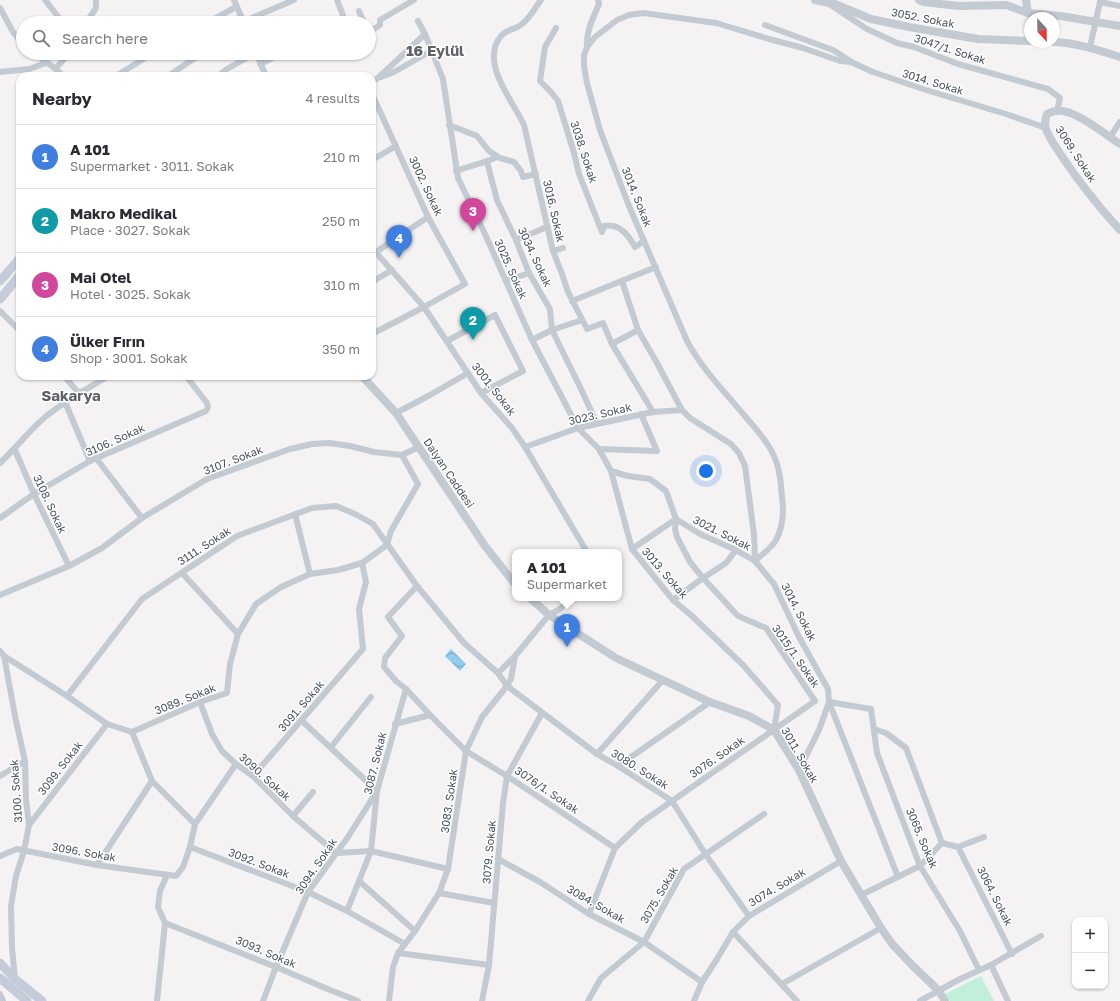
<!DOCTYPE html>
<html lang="en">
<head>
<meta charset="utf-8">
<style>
	:root { --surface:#fff; --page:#f7f7f7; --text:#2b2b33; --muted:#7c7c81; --line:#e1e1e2; --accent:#ea580c }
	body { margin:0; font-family:"Golos Text",sans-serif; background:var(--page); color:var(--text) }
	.controls { position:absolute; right:12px; bottom:12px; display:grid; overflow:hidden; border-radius:8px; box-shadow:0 1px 3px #0004 }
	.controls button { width:36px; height:36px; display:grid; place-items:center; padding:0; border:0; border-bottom:1px solid var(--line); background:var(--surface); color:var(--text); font:20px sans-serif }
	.compass { position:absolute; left:1024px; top:12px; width:36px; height:36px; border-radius:50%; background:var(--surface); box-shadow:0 1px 3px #0004; rotate:158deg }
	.you { position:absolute; left:706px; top:471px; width:14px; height:14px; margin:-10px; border:3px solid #fff; border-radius:50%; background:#1a73e8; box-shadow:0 0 0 6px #1a73e833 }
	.badge { display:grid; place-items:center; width:26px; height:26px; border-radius:50%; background:var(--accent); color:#fff; font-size:13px; font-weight:700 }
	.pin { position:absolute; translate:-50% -33px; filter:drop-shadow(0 1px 2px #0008) }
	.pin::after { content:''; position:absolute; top:21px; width:14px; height:12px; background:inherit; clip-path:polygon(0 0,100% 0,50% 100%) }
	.popup { position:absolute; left:512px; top:549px; width:110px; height:52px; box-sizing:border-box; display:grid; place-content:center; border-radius:8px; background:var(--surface); filter:drop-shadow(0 1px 3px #0005); font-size:13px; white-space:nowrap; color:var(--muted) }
	.popup b { font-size:15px; color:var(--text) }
	.popup::after { content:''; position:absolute; left:50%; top:100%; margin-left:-8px; border:8px solid transparent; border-top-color:var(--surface) }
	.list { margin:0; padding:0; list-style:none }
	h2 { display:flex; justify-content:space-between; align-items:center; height:52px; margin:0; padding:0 16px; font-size:17px }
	h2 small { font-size:13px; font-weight:400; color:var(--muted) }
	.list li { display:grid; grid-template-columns:26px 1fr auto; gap:12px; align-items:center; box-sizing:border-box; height:64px; padding:0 16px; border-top:1px solid var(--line) }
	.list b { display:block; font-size:15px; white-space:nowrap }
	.list p { margin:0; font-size:13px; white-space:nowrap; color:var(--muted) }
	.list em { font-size:13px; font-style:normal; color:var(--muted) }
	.icon { flex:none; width:22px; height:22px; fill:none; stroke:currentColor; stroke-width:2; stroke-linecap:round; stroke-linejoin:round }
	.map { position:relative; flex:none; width:1120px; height:1001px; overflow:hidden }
	.search { position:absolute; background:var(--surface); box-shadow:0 1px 3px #0004; left:16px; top:16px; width:360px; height:44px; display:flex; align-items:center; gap:10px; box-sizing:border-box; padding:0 14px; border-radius:22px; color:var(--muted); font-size:15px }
	.panel { position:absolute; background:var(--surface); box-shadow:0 1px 3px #0004; left:16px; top:72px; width:360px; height:308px; border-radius:12px }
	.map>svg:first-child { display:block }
	.green { fill:#c2efd9 }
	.water { fill:url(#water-waves) }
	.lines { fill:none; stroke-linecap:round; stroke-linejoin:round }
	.minor { stroke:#c3cad2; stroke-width:6 }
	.tertiary { stroke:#c3cad2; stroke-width:8 }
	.secondary { stroke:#c5ccd9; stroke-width:9 }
	.labels { text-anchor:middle; stroke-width:3; stroke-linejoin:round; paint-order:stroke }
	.street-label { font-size:11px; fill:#49525f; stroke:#fff }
	.district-label { font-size:15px; font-weight:bold; fill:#5e6166; stroke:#fff }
</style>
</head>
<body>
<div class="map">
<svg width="1120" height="1001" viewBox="0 0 1120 1001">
	<defs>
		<pattern id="water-waves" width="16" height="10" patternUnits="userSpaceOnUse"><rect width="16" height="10" fill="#90cceb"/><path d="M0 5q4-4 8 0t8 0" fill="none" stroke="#78a8c2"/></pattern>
	</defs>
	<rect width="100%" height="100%" fill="#f4f2f2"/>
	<polygon class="green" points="981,976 994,1001 950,1001 945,994"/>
	<polygon class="water" points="451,649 466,664 460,671 445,656"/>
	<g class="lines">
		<g class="minor">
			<polyline points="45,0 63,23"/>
			<polyline points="234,0 244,23"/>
			<polyline points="337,0 346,23"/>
			<path d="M541,0C535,8 530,18 522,24C516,30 508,28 501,36C479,62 513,101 524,125L553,251L562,274L568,292L587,329L603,323L612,344L653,412"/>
			<polyline points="829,4 867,29 897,43 914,47 958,64 1048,89 1060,98 1057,111"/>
			<polyline points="0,8 13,32 23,44"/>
			<polyline points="359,11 364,23"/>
			<polyline points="418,21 425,34 443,79 458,178 485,234 532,340 543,361 578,428 599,449 611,471 632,549 673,600 692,616 743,665 778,705 774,730"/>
			<polyline points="86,23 96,8 96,0"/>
			<polyline points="207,23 236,7"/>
			<polyline points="240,23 294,0"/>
			<polyline points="765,25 833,50 850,61"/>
			<path d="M556,28L545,47L540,81L551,92L558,101L574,153L579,174L602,232L604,226C620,223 628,235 635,247L644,241"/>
			<polyline points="369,32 380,25 380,20 414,0"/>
			<path d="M587,47C586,31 593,18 599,4L598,0"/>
			<polyline points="1090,47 1100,2 1120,6"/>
			<path d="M34,53C44,61 55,67 63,76"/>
			<polyline points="256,53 266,76"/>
			<polyline points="260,64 283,53"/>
			<polyline points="56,68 70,53"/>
			<polyline points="0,72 29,69 46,63"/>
			<polyline points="116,76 153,53"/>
			<polyline points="168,76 198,56 199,53"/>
			<polyline points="218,76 227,69 255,53"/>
			<polyline points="381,77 394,72 431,51"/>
			<polyline points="372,82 378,78 425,34"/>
			<polyline points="372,94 428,217 465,284 424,307 372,334"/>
			<polyline points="449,125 477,136 489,151 500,158 514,162 521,171 523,177 536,174"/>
			<polyline points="1110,137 1120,122"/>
			<polyline points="372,160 396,146"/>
			<polyline points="487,162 497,200 516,240 529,273 550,309 552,330 582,391 597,424"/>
			<path d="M456,171C470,166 484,163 497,157"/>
			<polyline points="516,240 547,227"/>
			<polyline points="372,248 424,307 481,393 512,428 525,447 587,552"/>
			<polyline points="553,251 563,248"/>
			<polyline points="376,252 428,217"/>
			<polyline points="506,281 529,273"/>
			<polyline points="622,281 638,330 657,363 682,410 690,418 731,444 739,453 745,466 754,535 755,561"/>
			<polyline points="372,282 392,270"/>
			<polyline points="572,301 656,267"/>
			<polyline points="0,311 20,331"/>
			<polyline points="532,340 552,330 582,320"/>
			<polyline points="447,341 495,315 523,371 481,393"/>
			<polyline points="612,344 638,330"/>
			<polyline points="64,376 79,393"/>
			<polyline points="65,402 90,461"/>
			<polyline points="396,413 430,395 468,373"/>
			<polyline points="525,447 578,428 653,412 682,410"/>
			<polyline points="599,449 657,451 641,414"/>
			<polyline points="15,450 34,494 69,566"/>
			<polyline points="402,455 419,447"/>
			<polyline points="96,458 142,518"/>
			<path d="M0,463C15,449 28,432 43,419C62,402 86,390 108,376"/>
			<polyline points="611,471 628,476 650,479 666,491 676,519 700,534 736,550 755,561 774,584 799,637 828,689 829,702 819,730 799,770"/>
			<polyline points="295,514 310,574"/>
			<polyline points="0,518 34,494 90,461 206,411 208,407 207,403 186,376"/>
			<polyline points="632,549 676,519"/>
			<path d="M755,561C761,555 772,548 776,540C783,527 784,512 782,498C781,483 780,468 773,454C767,440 754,427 744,415C724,391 702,369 687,341L629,206L600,130L587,83L584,66V55L587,47L595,37L617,20L629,15L643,13L716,23L769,39L803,48L840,61L851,62L873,72L926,90L1006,114L1046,128"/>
			<polyline points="182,573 238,634"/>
			<polyline points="0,595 69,566 102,548 142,518 207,479 290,449 312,444 329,443 350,446 374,452 402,455"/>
			<polyline points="673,600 703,578 726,563 736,550"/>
			<polyline points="0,651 4,656 16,721 25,761 26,799 29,825 24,851 16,876 11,906 12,948 15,979"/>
			<polyline points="4,656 67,696 107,724 132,732 200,702 227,693 230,664 238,634 256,604 281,587 310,574 338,570 362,563 387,545 391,531 418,484 402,455"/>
			<polyline points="498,673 507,686 597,754 618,766 672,801 706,855 749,916"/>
			<polyline points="67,696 142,599 237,536 312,508 336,506 355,514 373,524 417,586 464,643 498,673 515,656"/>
			<polyline points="200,702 212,734 222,751 236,764 253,776 293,816 336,853"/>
			<polyline points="829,702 871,709 877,753 920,866 960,931 979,970"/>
			<polyline points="829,702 898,877"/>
			<polyline points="430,715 466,751 507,776 615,848"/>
			<polyline points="302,721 377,791"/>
			<polyline points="395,724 430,715 406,689 396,681 384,667 385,658 402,636 388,617 417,586"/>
			<polyline points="874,729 886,733 906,748 942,843"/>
			<polyline points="132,732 152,781 195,824"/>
			<polyline points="331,747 371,697"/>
			<polyline points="597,754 663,680"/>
			<polyline points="618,766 710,702"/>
			<polyline points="0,776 25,761"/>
			<polyline points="253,776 363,649 359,609 366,582 362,563"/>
			<polyline points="293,816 313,792"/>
			<polyline points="29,825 107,724"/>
			<polyline points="190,847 308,892 347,911 405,944"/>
			<polyline points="958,847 1012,954"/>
			<polyline points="336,853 371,851 448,869"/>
			<polyline points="0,856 17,849 97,865 176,876 183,867 190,847 195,824 236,764"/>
			<polyline points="498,859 540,882 589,914 644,942 702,982"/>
			<polyline points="97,865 152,781"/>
			<polyline points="359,881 415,931"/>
			<polyline points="439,893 494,903"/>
			<polyline points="861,895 920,866 942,843 958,847 984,837"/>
			<polyline points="347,911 371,851 377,791 406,689"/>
			<polyline points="589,914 615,848 642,822 815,701 766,628 738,616 703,578 690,562 677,537 675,529 676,519"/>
			<polyline points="165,923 276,967 330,990 358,1001"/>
			<polyline points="733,932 797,1001"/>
			<polyline points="398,953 489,965"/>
			<polyline points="991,965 1041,936"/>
			<polyline points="782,984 881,928"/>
			<polyline points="0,994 3,1001"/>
			<polyline points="157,1001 165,923 158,907 160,891 167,875"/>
			<polyline points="263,1001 276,967 308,892 348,837 377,791"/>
			<polyline points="389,1001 393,967 398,953 415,931 439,893 448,869 466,751 482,717 507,686 511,679 515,656 549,615 560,609 570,598"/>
			<polyline points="482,1001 489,965 503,803 507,776 542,713"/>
			<polyline points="588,1001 601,978 644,942 684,869 764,814"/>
			<polyline points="694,1001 702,982 717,959 733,932 749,916 841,861"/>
			<polyline points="920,1001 960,979 991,965 1008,1001"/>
		</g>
		<g class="tertiary">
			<polyline points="815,0 835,4 871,19 909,27 978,39 1030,41"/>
			<polyline points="919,0 923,2 959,6 1006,5 1028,13 1061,16 1120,26"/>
			<polyline points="1026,0 1028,13"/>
			<path d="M1054,42C1077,43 1098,50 1120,57"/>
			<path d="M1120,144C1106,135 1074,108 1056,111C1053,111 1050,113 1047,114C1045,119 1044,123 1046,129C1049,138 1056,147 1061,155C1079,182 1098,206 1120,230"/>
			<polyline points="362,376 396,413 485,546 515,584"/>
			<polyline points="530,598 549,615 616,658 710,702 749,716 774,730 799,770 841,861 881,928 893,945 913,966 939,991 945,1001"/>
		</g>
		<g class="secondary">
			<polyline points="0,281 20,258"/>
			<polyline points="0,299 20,275"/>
			<polyline points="0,963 15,979 42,1001"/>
			<polyline points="0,978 27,1001"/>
		</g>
	</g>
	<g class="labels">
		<g class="street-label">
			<text transform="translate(923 18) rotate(11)" y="4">3052. Sokak</text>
			<text transform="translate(950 49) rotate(18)" y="4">3047/1. Sokak</text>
			<text transform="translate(933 82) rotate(17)" y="4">3014. Sokak</text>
			<text transform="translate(584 152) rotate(72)" y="4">3038. Sokak</text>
			<text transform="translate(1076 154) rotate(57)" y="4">3069. Sokak</text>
			<text transform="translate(426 186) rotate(65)" y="4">3002. Sokak</text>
			<text transform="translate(637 197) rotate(68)" y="4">3014. Sokak</text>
			<text transform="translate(554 211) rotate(77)" y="4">3016. Sokak</text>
			<text transform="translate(535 257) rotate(65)" y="4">3034. Sokak</text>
			<text transform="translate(511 269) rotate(66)" y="4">3025. Sokak</text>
			<text transform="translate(494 389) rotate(52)" y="4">3001. Sokak</text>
			<text transform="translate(600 414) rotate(-13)" y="4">3023. Sokak</text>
			<text transform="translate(115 440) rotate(-24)" y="4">3106. Sokak</text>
			<text transform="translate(233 460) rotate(-21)" y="4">3107. Sokak</text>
			<text transform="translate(449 473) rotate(56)" y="4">Dalyan Caddesi</text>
			<text transform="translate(50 504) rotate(65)" y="4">3108. Sokak</text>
			<text transform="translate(722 533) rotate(27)" y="4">3021. Sokak</text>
			<text transform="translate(204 546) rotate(-33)" y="4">3111. Sokak</text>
			<text transform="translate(665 573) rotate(49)" y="4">3013. Sokak</text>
			<text transform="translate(799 612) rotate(63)" y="4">3014. Sokak</text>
			<text transform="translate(796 656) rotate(55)" y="4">3015/1. Sokak</text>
			<text transform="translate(185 699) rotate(-22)" y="4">3089. Sokak</text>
			<text transform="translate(301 706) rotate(-49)" y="4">3091. Sokak</text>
			<text transform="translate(800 755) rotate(60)" y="4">3011. Sokak</text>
			<text transform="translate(717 757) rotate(-35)" y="4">3076. Sokak</text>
			<text transform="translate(375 763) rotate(-76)" y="4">3087. Sokak</text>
			<text transform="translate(60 768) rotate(-52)" y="4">3099. Sokak</text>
			<text transform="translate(640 769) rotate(32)" y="4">3080. Sokak</text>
			<text transform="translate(265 777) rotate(42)" y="4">3090. Sokak</text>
			<text transform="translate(547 790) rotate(34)" y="4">3076/1. Sokak</text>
			<text transform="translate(16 791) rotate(-94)" y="4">3100. Sokak</text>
			<text transform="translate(449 801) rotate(-82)" y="4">3083. Sokak</text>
			<text transform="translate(922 838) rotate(67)" y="4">3065. Sokak</text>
			<text transform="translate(84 852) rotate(10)" y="4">3096. Sokak</text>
			<text transform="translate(489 852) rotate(-85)" y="4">3079. Sokak</text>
			<text transform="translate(259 863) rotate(21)" y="4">3092. Sokak</text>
			<text transform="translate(316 866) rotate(-56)" y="4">3094. Sokak</text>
			<text transform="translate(777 887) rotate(-31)" y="4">3074. Sokak</text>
			<text transform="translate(659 895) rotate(-60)" y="4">3075. Sokak</text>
			<text transform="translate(995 896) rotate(63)" y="4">3064. Sokak</text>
			<text transform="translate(596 904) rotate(30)" y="4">3084. Sokak</text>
			<text transform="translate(266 952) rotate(23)" y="4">3093. Sokak</text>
		</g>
		<g class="district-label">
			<text x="435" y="56">16 Eylül</text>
			<text x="71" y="401">Sakarya</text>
		</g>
	</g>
</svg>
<div class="controls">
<button>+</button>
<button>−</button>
</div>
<svg class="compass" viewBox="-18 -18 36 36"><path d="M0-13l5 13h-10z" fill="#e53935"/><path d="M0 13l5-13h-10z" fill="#7c7c81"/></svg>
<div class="you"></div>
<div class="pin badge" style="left:567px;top:647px;background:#3f7fe0">1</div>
<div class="popup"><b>A 101</b>Supermarket</div>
<div class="pin badge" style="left:473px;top:340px;background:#0f9aa8">2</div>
<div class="pin badge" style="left:473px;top:231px;background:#d1479c">3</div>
<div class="pin badge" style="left:399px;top:258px;background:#3f7fe0">4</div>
<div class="search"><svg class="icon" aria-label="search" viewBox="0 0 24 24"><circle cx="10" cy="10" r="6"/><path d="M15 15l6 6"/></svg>Search here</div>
<section class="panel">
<h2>Nearby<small>4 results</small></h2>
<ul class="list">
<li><span class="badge" style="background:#3f7fe0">1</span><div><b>A 101</b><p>Supermarket · 3011. Sokak</p></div><em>210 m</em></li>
<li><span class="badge" style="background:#0f9aa8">2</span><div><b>Makro Medikal</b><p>Place · 3027. Sokak</p></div><em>250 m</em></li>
<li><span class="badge" style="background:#d1479c">3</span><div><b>Mai Otel</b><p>Hotel · 3025. Sokak</p></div><em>310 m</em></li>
<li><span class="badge" style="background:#3f7fe0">4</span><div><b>Ülker Fırın</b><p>Shop · 3001. Sokak</p></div><em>350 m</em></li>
</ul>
</section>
</div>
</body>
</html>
